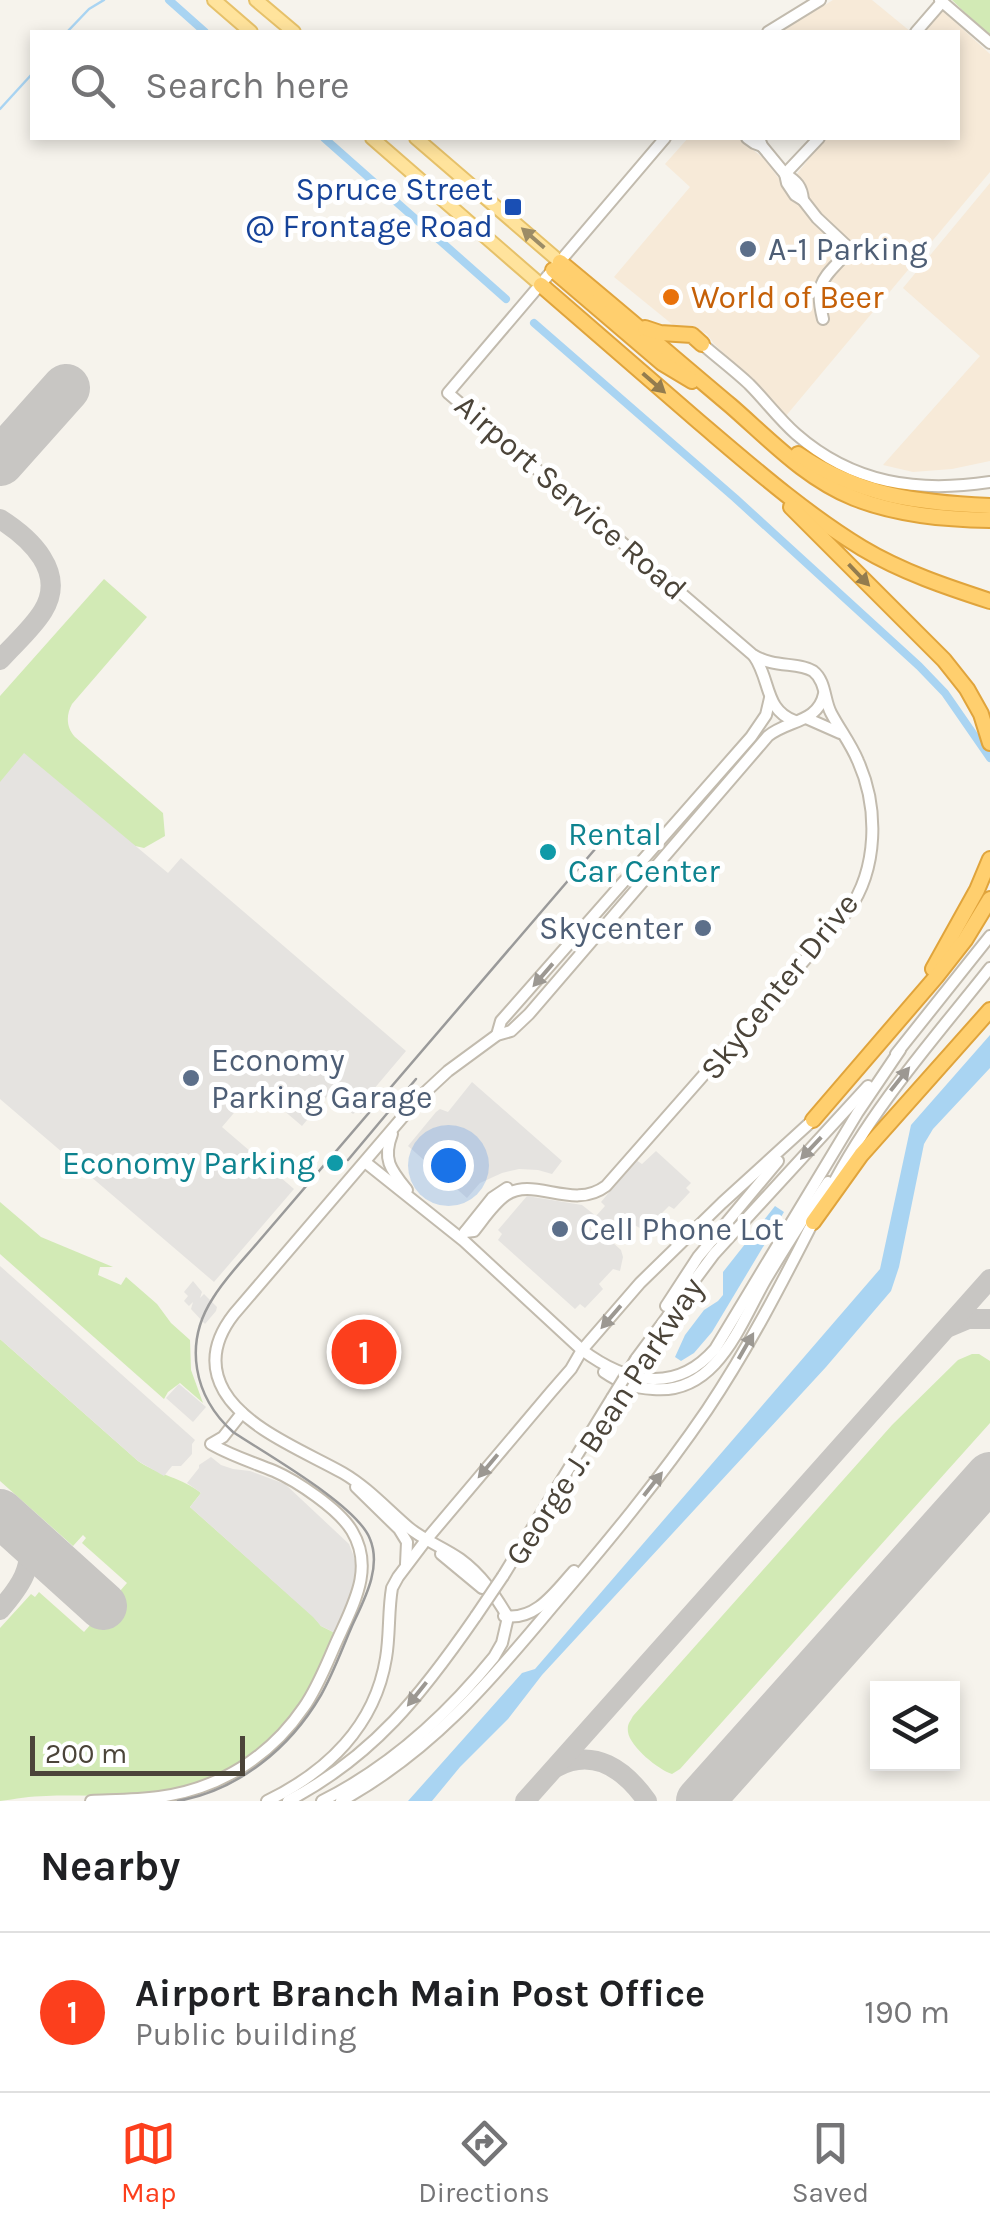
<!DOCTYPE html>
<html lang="en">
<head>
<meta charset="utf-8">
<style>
	:root { --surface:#fff; --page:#f6f6f6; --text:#202124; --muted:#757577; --line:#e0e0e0; --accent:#fc3f1d }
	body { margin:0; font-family:Karla,sans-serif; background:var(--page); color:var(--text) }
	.controls { position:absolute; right:30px; bottom:30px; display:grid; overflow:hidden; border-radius:0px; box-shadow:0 5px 15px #0003 }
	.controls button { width:90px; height:90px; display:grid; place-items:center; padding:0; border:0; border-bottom:2px solid var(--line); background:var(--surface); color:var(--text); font:50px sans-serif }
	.scale { position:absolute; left:30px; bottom:25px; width:215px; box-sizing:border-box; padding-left:10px; border:5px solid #4b4439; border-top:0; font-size:28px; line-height:35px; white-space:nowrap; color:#4b4439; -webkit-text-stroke:8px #fff; paint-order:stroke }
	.you { position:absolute; left:448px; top:1165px; width:35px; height:35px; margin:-25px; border:8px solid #fff; border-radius:50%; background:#1a73e8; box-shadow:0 0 0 15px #1a73e833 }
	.badge { display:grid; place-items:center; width:65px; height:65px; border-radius:50%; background:var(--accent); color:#fff; font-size:32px; font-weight:700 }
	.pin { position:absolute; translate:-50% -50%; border:5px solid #fff; box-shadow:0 2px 10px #0006 }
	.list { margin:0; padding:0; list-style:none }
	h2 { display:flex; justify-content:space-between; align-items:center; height:130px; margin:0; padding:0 40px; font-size:42px }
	h2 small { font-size:32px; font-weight:400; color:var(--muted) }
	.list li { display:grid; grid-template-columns:65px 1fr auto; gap:30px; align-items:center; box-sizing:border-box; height:160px; padding:0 40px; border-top:2px solid var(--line) }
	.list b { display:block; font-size:38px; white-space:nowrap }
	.list p { margin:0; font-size:32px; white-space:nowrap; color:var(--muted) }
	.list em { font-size:32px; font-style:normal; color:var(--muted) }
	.icon { flex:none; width:55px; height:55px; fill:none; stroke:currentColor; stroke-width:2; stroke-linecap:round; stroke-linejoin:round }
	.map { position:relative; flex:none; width:990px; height:1801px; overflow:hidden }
	.search { position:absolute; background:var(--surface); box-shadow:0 5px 15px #0003; left:30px; right:30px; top:30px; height:110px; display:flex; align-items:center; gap:25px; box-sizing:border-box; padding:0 35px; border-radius:0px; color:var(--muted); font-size:38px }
	.sheet { height:290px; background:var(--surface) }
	nav { display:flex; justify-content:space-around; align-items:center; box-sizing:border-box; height:140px; border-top:2px solid var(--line); background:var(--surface); font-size:28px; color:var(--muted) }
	nav a { display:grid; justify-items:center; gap:5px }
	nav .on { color:var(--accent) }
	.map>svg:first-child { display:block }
	.commercial { fill:#f7ead8 }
	.green { fill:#d2eab5 }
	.parking { fill:#e5e3e0 }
	.water { fill:#a9d4f2 }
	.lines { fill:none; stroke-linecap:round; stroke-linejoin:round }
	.stream { stroke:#a9d4f2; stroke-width:2.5 }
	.canal { stroke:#a9d4f2; stroke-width:8 }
	.taxiway { stroke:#c8c6c3; stroke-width:20 }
	.runway { stroke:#c8c6c3; stroke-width:48 }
	.minor-casing { stroke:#c2bbae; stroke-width:14 }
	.major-casing { stroke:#e6c16a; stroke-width:16 }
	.highway-casing { stroke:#e0a43c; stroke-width:18 }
	.minor { stroke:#fff; stroke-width:10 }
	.major { stroke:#ffe39c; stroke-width:12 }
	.highway { stroke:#ffcf6e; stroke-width:14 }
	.tram { stroke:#9a9a9a; stroke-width:2.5 }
	.minor-bridge-casing { stroke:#c2bbae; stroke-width:14; stroke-linecap:butt }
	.minor-bridge { stroke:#fff; stroke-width:10 }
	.oneway { fill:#9c8c66 }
	.oneway2 { fill:#937c4e }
	.oneway3 { fill:#9c9892 }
	.transit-dot { fill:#1a4fb4; stroke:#fff; stroke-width:4 }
	.service-dot { fill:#5c6f8a; stroke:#fff; stroke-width:4 }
	.food-dot { fill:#e8710a; stroke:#fff; stroke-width:4 }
	.culture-dot { fill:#0f9aa8; stroke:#fff; stroke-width:4 }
	.labels { text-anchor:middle; stroke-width:10; stroke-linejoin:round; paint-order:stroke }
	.transit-label { font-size:32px; fill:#164399; stroke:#fff; text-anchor:end }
	.service-label { font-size:32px; fill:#4e5e75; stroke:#fff; text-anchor:start }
	.food-label { font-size:32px; fill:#c56008; stroke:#fff; text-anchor:start }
	.street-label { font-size:32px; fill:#4b4439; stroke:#fff }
	.culture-label { font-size:32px; fill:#0d838f; stroke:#fff; text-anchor:start }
</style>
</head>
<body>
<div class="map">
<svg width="990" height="1801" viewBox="0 0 990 1801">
	<rect width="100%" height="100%" fill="#f6f3ec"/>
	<g class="commercial">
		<polygon points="833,0 872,0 911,32 780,32"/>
		<polygon points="942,10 990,54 990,172 785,417 757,385 714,344 707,334 691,327 678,329 614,277 690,187 665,164 688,138 739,138 764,159 786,188 825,138 958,138 958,32 921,32"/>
		<polygon points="990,183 990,461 952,469 913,472 883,465 980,356 903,288"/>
	</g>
	<g class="green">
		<polygon points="952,0 990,0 990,37"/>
		<path d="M104,579L147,617L72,704C66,715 66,727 75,737L163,813L165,836L144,848L131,845L0,785V696Z"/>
		<polygon points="0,1202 41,1237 113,1267 100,1267 98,1275 121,1285 126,1277 157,1304 171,1323 190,1340 191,1370 203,1403 180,1383 168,1392 164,1399 0,1254"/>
		<path d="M0,1339L138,1461C158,1475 183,1478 201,1493L190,1507L314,1617L321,1626L335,1633C305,1717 254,1777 162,1793C125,1799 84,1794 46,1796C31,1796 15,1799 0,1801V1628L31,1594L35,1597L39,1592L84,1632L127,1583L82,1543L86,1538L83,1535L73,1546L0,1481Z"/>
		<path d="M972,1354H979L990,1361V1423L680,1769L672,1774C659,1770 630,1747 628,1732C627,1724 630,1722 633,1716L892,1425L958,1360Z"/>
	</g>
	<g class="parking">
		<polygon points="24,753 168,873 181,858 406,1051 362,1103 366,1108 361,1114 357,1111 353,1114 329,1094 302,1126 256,1087 222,1127 294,1189 214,1282 0,1099 0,782"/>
		<polygon points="472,1082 562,1161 552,1174 538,1170 519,1169 502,1173 480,1183 467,1198 408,1146 436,1112 440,1109 448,1112"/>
		<polygon points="656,1151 691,1183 686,1188 690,1192 674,1209 669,1206 657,1218 659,1225 656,1228 647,1232 629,1222 611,1241 621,1250 623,1257 620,1271 613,1269 599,1284 603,1289 585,1308 580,1304 575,1309 498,1240 502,1234 498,1230 527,1196 582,1205 596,1216 605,1206 601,1202 636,1160 642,1164"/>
		<polygon points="0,1266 195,1440 192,1444 192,1454 181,1466 172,1466 164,1476 138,1461 0,1339"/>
		<polygon points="193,1281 202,1292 200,1298 204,1294 217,1307 216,1311 205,1324 191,1309 193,1302 189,1306 184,1301 188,1296 184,1292"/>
		<polygon points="179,1384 206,1407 193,1422 166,1398"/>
		<polygon points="211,1457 221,1465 233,1469 250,1471 285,1484 349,1544 356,1562 356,1576 353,1590 335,1633 321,1626 313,1617 190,1507 201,1493 187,1483 199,1468 199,1465"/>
	</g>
	<g class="water">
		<polygon points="990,1035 990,1068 933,1129 924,1144 899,1267 891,1291 826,1367 542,1675 508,1719 460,1767 432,1801 408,1801 522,1673 535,1669 880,1269 911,1125"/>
		<polygon points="775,1206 784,1212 712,1332 694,1353 681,1361 675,1357 685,1335 704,1310 718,1301 723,1295 723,1272"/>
	</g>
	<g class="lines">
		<g class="stream">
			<polyline points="67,32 89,9 104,0"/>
			<polyline points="0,109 32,74"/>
		</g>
		<g class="canal">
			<polyline points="169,0 205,32"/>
			<polyline points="324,138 506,299"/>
			<polyline points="534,323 735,498 919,666 945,693 990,758"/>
		</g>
		<g class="taxiway">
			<path d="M0,519C30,538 67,572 43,611C32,629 14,644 0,660"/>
			<polyline points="949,1327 968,1319 990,1319"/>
			<polyline points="984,1483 990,1476"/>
			<path d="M0,1610C19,1588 36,1566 26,1536"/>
			<path d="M557,1767C594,1747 625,1770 647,1801"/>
			<polyline points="525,1801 990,1279"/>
		</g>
		<g class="runway">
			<polyline points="0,462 66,388"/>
			<polyline points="0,1513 103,1606"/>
			<polyline points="700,1801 990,1476"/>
		</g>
		<g class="minor-casing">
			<g id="minor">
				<polyline points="940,0 990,43"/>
				<polyline points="768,32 820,0"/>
				<polyline points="916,32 942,2"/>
				<polyline points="747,138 754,143 762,146"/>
				<path d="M759,138L762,146L785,174L787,183L795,195L803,200L817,218L850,249C825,279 813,279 823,319"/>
				<polyline points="785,174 819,138"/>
				<path d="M785,174C797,181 802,187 803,200"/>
				<path d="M702,344C718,358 734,370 749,384C765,400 779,419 796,434C853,484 918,493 990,482"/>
				<path d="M754,656C771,680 764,710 795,721"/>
				<polyline points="806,718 840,733"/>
				<polyline points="497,1035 501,1021 751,737 766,715 770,698"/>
				<polyline points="896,1054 990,936"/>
				<path d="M392,1134C382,1160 391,1170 407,1190"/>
				<path d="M365,1162L464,1241L582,1350C625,1382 675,1395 715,1349L858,1112L900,1050"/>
				<path d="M830,1190C872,1108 933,1040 990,968"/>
				<path d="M465,1232L474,1231C483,1220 493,1204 506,1195C534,1176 573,1211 606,1186L848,911C878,869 879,808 858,761C851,744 840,730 831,713C824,700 826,681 813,671C798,662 774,668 753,655L448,393L665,138"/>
				<polyline points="464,1233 492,1198 507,1188"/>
				<polyline points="666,1306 698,1257 778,1161"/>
				<polyline points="636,1359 714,1254 868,1086"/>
				<path d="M604,1372C620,1383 634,1388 653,1389C717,1395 740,1324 766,1279C786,1246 806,1214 828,1182"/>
				<polyline points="356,1487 399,1529 407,1542 406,1564"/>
				<polyline points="441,1554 482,1588"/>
				<polyline points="503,1576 612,1398"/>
				<path d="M504,1616C536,1621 555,1592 574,1571"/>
				<path d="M91,1801C113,1800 137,1800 159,1797C219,1789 270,1757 304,1707C320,1684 329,1657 341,1632C356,1599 373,1566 352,1531C339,1509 297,1481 274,1471C252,1462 232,1456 211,1444L223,1437L242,1413"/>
				<path d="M267,1801C327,1772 375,1726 386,1658C390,1635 388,1611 392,1588L398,1577L426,1540L551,1392L571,1369L582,1350L640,1283L722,1203L813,1120"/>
				<path d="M288,1801C374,1756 422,1694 476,1616"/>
				<path d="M322,1801C390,1767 447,1715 494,1657L502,1643L508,1617C494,1594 482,1575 460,1559C443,1547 423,1540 408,1527C386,1508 367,1487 343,1473C306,1452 246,1429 224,1391C208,1363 216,1337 234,1314L419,1098L448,1071L497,1035L511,1031L529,1014L768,736C787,720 818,723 824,694"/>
				<path d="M341,1801C430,1752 488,1684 552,1607C606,1544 660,1479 707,1410C748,1349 782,1283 815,1218"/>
			</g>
		</g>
		<g class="major-casing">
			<g id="major">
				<polyline points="214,0 251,32"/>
				<polyline points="256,0 294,32"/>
				<polyline points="372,138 541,285"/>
				<polyline points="416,138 560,262"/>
			</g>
		</g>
		<g class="highway-casing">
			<g id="highway">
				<path d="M560,262C617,309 674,358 731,406C770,440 805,478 854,498C897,515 944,519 990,520"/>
				<polyline points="553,270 662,363 692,381"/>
				<path d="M541,285C593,330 646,376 698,421C751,466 803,512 862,548C902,572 947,587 990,601"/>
				<polyline points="645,328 660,333 692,335 702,344"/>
				<path d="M798,454C860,496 917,503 990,506"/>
				<polyline points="791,507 944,660 967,689 981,714 990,743"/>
				<polyline points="933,969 977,890 990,859"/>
				<polyline points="813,1120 936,977 965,940 990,899"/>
				<polyline points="813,1222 861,1155 990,1010"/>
			</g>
		</g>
		<use href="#minor" class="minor"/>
		<use href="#major" class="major"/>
		<use href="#highway" class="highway"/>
		<g class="tram">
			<polyline points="348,1160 416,1079"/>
			<path d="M178,1801C239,1790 290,1748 321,1695C333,1674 342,1649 352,1626C364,1600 382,1568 370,1539C357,1505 266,1454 233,1432C194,1397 183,1344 213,1298C224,1280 239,1264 253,1248L602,841"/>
		</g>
		<g class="minor-bridge-casing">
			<g id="minor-bridge">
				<polyline points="612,1398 636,1359"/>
				<polyline points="476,1616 503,1576"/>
			</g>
		</g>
		<use href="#minor-bridge" class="minor-bridge"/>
	</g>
	<defs><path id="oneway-solid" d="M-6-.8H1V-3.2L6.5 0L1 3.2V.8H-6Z" transform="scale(2.5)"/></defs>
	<use class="oneway" href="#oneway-solid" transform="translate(533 238) rotate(-139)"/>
	<g class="oneway2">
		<use href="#oneway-solid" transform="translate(654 383) rotate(41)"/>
		<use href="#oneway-solid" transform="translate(859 575) rotate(46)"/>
	</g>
	<g class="oneway3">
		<use href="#oneway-solid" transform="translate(543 975) rotate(131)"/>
		<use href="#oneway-solid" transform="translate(900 1079) rotate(-51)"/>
		<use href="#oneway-solid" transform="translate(811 1148) rotate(133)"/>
		<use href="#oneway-solid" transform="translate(611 1317) rotate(131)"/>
		<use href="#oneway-solid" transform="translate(746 1346) rotate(-60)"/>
		<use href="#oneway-solid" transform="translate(488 1466) rotate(130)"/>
		<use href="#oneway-solid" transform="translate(653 1484) rotate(-52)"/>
		<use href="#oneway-solid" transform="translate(417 1694) rotate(129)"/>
	</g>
	<rect class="transit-dot" x="503" y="197" width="20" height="20" rx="5"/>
	<g class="service-dot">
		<circle cx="748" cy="249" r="10"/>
		<circle cx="703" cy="928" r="10"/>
		<circle cx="191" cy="1078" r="10"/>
		<circle cx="560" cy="1229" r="10"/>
	</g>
	<circle class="food-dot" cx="671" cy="297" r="10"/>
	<g class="culture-dot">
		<circle cx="548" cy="852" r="10"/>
		<circle cx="335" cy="1163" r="10"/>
	</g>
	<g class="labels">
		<g class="transit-label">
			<text x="493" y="200">Spruce Street<tspan x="493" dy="37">@ Frontage Road</tspan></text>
		</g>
		<g class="service-label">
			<text x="768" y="260">A-1 Parking</text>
			<text x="683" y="939" text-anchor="end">Skycenter</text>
			<text x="211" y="1071">Economy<tspan x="211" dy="37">Parking Garage</tspan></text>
			<text x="580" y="1240">Cell Phone Lot</text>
		</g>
		<g class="food-label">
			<text x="691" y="308">World of Beer</text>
		</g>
		<g class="street-label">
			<text transform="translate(571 497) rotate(41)" y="11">Airport Service Road</text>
			<text transform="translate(779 986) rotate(-51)" y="11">SkyCenter Drive</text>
			<text transform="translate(604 1421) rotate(-57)" y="11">George J. Bean Parkway</text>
		</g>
		<g class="culture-label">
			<text x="568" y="845">Rental<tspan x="568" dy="37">Car Center</tspan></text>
			<text x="315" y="1174" text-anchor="end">Economy Parking</text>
		</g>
	</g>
</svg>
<div class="controls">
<button><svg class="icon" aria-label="layers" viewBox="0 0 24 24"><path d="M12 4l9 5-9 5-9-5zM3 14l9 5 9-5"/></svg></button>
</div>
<div class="scale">200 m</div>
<div class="you"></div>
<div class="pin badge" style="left:364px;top:1352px">1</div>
<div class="search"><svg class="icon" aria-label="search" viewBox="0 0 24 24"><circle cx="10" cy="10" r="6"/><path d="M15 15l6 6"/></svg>Search here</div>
</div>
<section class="sheet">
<h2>Nearby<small></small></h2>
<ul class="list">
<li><span class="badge">1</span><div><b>Airport Branch Main Post Office</b><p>Public building</p></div><em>190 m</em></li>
</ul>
</section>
<nav>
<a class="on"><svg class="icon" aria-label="map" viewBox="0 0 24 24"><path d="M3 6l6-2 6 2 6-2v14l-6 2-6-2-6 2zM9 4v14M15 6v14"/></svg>Map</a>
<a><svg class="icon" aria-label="directions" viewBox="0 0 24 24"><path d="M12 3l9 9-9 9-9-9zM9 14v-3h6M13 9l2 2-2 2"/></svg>Directions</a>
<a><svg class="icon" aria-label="saved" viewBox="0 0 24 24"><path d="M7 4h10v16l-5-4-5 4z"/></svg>Saved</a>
</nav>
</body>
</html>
